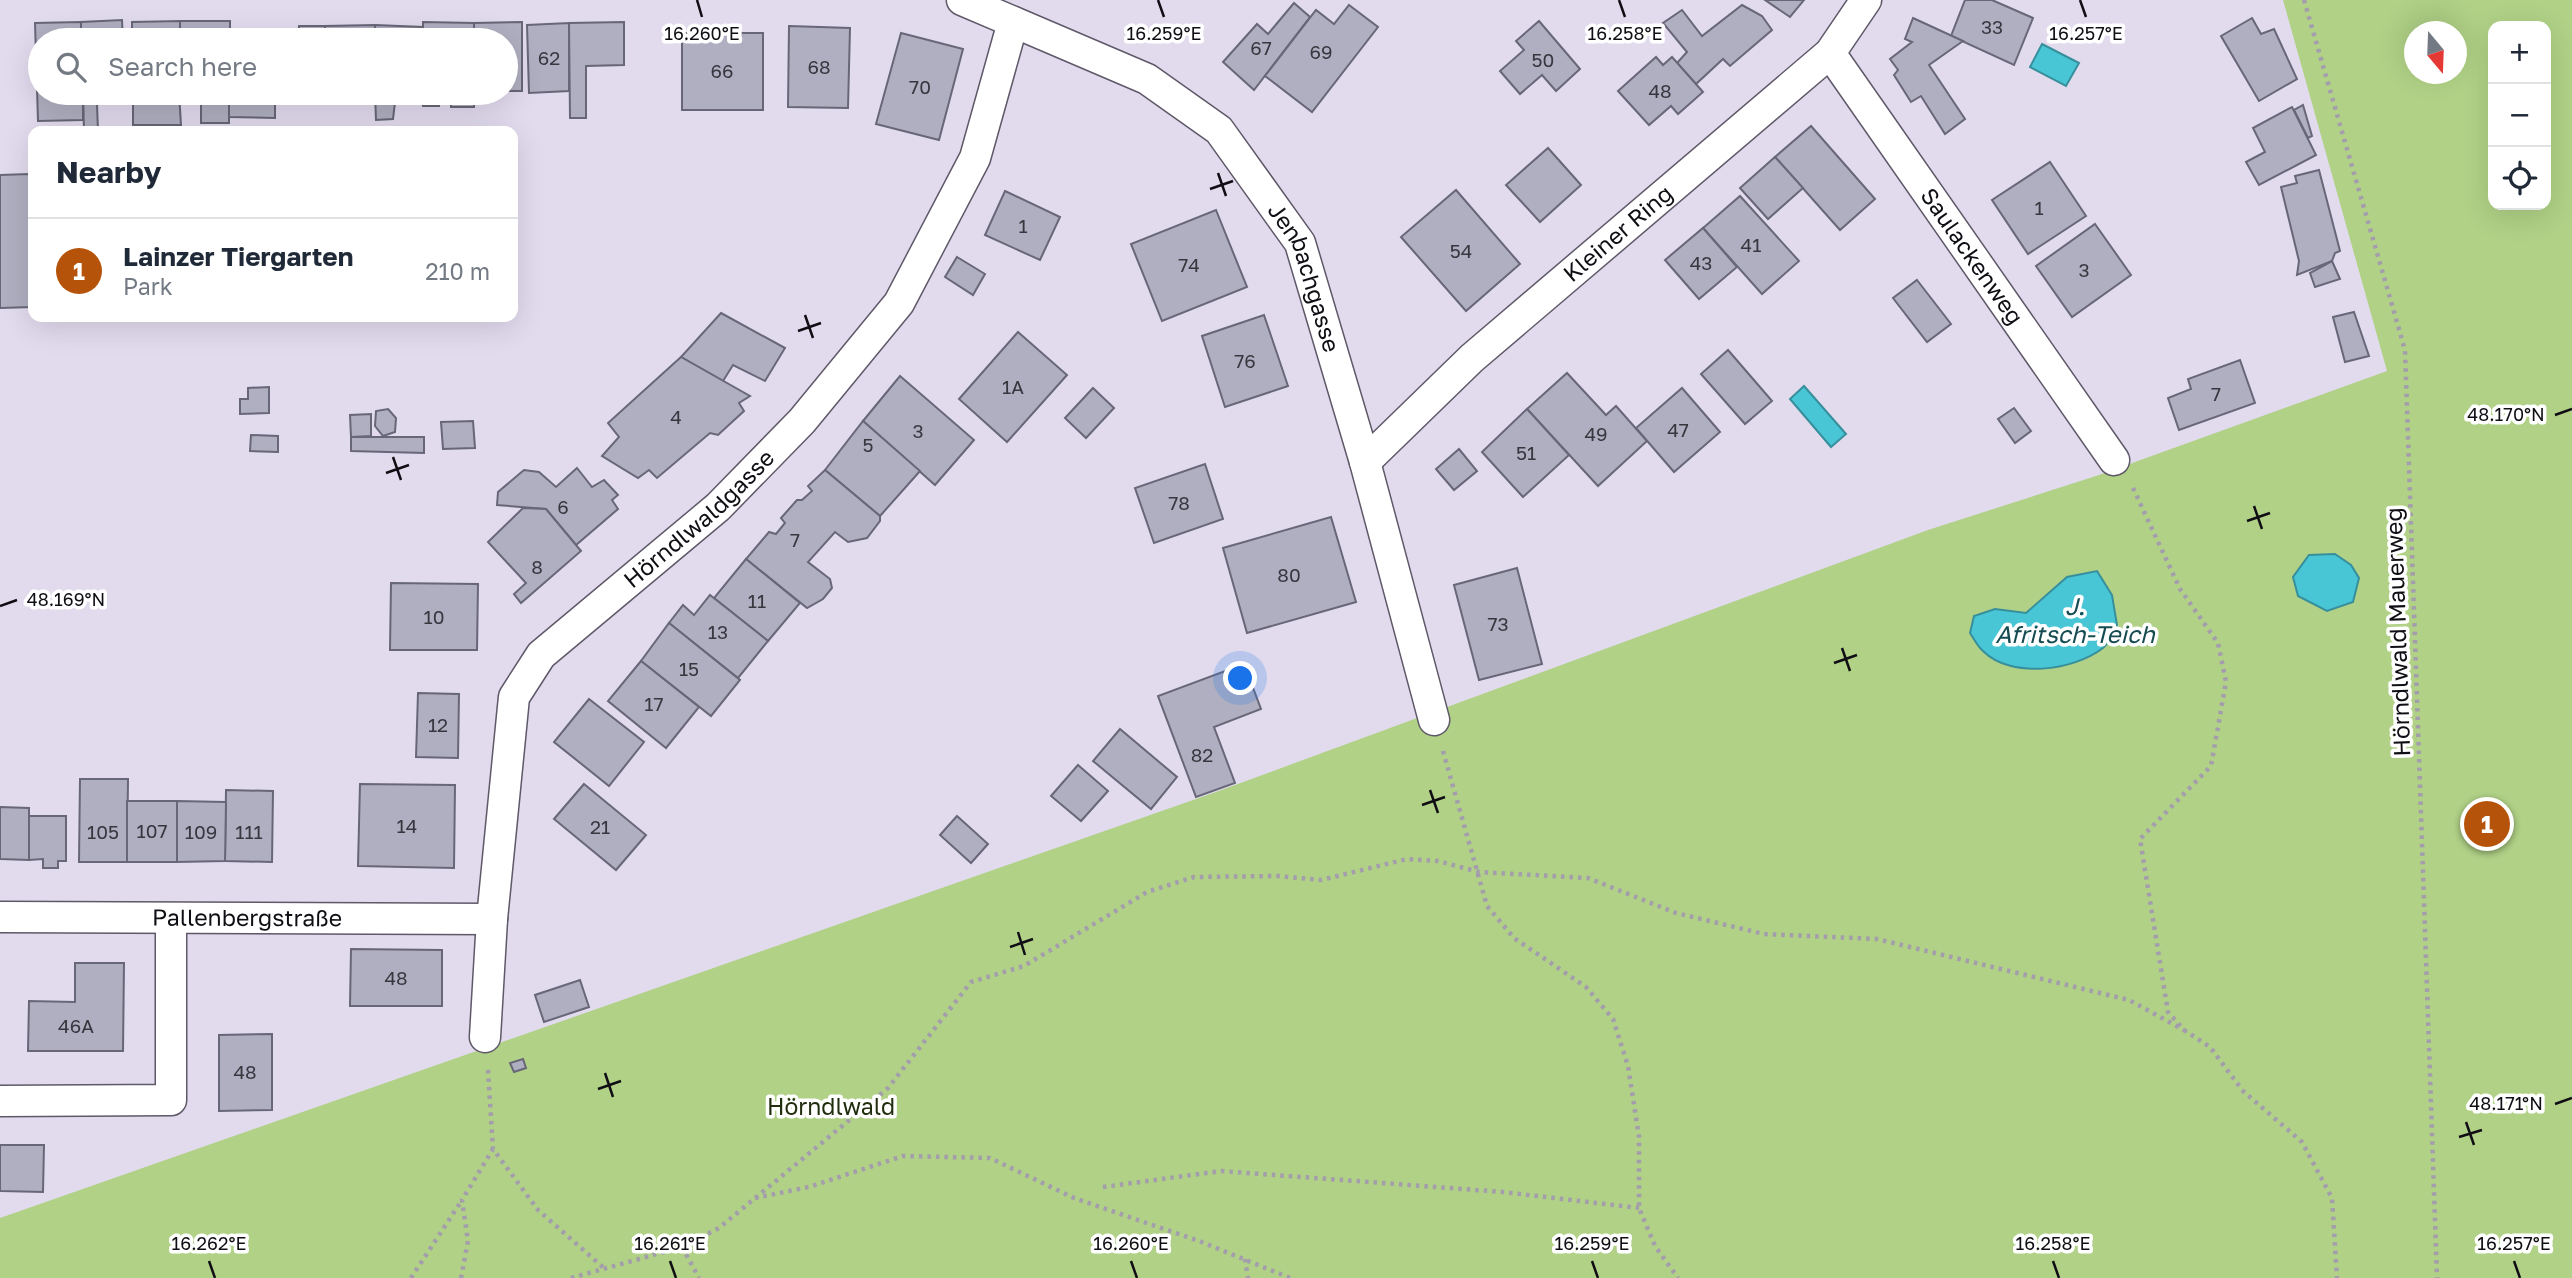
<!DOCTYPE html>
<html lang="en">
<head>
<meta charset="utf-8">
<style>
	:root { --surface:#fff; --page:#f6f6f7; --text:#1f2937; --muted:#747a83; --line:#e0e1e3; --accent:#b45309 }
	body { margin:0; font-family:"Golos Text",sans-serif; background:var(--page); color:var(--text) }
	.controls { position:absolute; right:21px; top:21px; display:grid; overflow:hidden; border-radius:14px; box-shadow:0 7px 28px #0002 }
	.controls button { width:63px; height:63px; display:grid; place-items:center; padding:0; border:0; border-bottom:2px solid var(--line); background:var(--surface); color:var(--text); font:35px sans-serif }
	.compass { position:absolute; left:2404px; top:21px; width:63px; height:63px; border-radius:50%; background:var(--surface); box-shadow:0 7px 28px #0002; rotate:161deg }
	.you { position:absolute; left:1241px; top:679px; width:24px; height:24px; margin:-18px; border:5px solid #fff; border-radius:50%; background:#1a73e8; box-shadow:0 0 0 10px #1a73e833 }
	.badge { display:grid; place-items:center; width:46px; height:46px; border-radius:50%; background:var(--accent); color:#fff; font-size:23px; font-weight:700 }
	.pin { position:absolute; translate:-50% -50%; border:4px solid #fff; box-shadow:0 2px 7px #0006 }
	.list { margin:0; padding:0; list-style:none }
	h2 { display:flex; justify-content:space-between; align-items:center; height:91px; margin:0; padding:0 28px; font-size:30px }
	h2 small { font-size:23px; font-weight:400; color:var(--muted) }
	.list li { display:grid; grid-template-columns:46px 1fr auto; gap:21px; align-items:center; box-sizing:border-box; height:105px; padding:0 28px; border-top:2px solid var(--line) }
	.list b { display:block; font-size:26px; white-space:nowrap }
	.list p { margin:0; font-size:23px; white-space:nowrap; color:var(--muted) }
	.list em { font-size:23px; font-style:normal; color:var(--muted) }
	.icon { flex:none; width:38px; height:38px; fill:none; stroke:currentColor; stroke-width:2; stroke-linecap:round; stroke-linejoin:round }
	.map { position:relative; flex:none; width:2572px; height:1278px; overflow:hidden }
	.search { position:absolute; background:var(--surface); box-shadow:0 7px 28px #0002; left:28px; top:28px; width:490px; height:77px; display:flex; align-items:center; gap:18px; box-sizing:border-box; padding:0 24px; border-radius:38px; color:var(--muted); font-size:26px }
	.panel { position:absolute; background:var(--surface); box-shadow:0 7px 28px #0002; left:28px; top:126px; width:490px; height:196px; border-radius:14px }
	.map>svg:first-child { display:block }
	.green { fill:#b0d186; fill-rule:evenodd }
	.water { fill:#48c6d6; stroke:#378f9c; stroke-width:2 }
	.building { fill:#afafc1; stroke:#676777; stroke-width:2 }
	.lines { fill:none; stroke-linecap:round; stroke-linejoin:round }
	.minor-casing { stroke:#5e5868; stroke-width:33 }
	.path { stroke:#a39dac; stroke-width:4.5; stroke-dasharray:3.5 5; stroke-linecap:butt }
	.minor { stroke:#fff; stroke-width:30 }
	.ticks { fill:none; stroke:#100e14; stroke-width:2.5 }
	.labels { text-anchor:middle; stroke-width:7; stroke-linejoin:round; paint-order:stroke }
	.number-label { font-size:19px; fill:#38363f }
	.street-label { font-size:23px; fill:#100e14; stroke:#fff }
	.park-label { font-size:23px; fill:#212e0d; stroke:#fff }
	.water-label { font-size:24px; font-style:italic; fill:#154c52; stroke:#fff }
	.ticks-label { font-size:18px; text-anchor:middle; fill:#100e14; stroke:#fff; stroke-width:7; stroke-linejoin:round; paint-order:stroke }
</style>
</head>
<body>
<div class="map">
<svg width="2572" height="1278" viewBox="0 0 2572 1278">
	<rect width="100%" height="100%" fill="#e2dbee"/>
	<path class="green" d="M2283,0H2572V1278H0V1218L1216,792L1928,530L2099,475L2387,371ZM2493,26H2546V205H2493ZM2414,32H2456V74H2414Z"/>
	<g class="water">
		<polygon points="2042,44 2079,63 2066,86 2030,67"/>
		<polygon points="1804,386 1846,434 1831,447 1790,399"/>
		<polygon points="2335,554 2351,565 2359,578 2353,602 2327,611 2298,596 2293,577 2309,555"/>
		<path d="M2097,571L2112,595L2117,625C2113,632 2109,643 2103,648C2073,671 2011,679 1983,651C1978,647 1974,639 1970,633L1974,616L1995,609L2026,613L2067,577Z"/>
	</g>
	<g class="building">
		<polygon points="1765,0 1804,0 1790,17"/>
		<polygon points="1965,0 1992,0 2033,18 2014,65 1951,36"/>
		<polygon points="1294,3 1310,17 1254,90 1223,62 1257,24 1268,34"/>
		<polygon points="1349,5 1378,27 1312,112 1265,76 1316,10 1334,24"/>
		<polygon points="1742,5 1762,16 1772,30 1730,66 1723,59 1696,84 1677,63 1687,52 1663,23 1682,10 1702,36"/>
		<polygon points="1913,18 1963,41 1929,65 1965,119 1945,134 1921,96 1911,102 1894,75 1898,70 1890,59 1912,42 1905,39"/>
		<polygon points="2252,18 2261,34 2274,29 2297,79 2259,101 2221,36"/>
		<polygon points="122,20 123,40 81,40 81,22"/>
		<polygon points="180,21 180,40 132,40 132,22"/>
		<rect x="180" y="21" width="50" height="19"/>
		<polygon points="1539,21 1580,69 1556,91 1542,75 1520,94 1500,71 1524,50 1516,41"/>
		<polygon points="81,22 81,40 40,40 40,93 83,93 83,120 38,121 35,23"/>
		<polygon points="423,22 474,23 474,40 423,40"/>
		<polygon points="522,22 522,91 506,91 506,40 474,40 474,23"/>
		<polygon points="624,22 624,65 586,66 586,118 570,118 569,23"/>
		<polygon points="569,23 569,91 529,93 527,25"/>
		<polygon points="375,25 375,40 325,40 325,26"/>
		<polygon points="375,25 423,27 423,40 375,40"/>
		<polygon points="299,26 325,26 325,40 298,40"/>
		<polygon points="789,26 850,28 848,108 788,107"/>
		<rect x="682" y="33" width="81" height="77"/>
		<polygon points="901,33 963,49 939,140 876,124"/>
		<polygon points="1656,57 1663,65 1672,57 1703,92 1678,114 1671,106 1649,125 1618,91"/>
		<polygon points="83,93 133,93 134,103 97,104 98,131 84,131"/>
		<polygon points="133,93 179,93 181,125 133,125"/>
		<polygon points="179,93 229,93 229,123 201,123 201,100 179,100"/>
		<polygon points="229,93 275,93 275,118 229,117"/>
		<rect x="325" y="93" width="50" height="8"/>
		<polygon points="375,93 423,93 423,99 413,101 410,95 396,94 393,119 376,120"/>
		<rect x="423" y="93" width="16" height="13"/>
		<rect x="451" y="93" width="23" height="14"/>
		<polygon points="2303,105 2312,136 2308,138 2294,110"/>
		<polygon points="2292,107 2316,155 2259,185 2246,162 2265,152 2253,128"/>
		<polygon points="1811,126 1875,199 1840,230 1775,157"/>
		<polygon points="1548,148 1581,185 1540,222 1506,185"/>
		<polygon points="1775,157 1803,188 1768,219 1740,188"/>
		<polygon points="2050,162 2086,216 2028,254 1992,200"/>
		<polygon points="2319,170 2340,251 2335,253 2332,261 2297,275 2299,261 2281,187 2297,183 2295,176"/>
		<polygon points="29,174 32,307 0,308 0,175"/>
		<polygon points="1456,190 1520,264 1466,311 1401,237"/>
		<polygon points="1005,191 1060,217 1040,260 985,235"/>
		<polygon points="1740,196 1799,261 1762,294 1703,228"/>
		<polygon points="1216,210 1247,287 1162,321 1131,244"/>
		<polygon points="2095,224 2131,275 2072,317 2036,266"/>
		<polygon points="1703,228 1737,267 1699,299 1665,260"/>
		<polygon points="957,257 985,274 973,295 945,277"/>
		<polygon points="2332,261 2340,279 2315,287 2310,273"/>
		<polygon points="1917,280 1951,324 1927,342 1893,298"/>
		<polygon points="2354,312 2369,356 2345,362 2333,317"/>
		<polygon points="721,313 785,348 765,381 733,365 723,381 681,357"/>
		<polygon points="1264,315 1288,386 1225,407 1202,336"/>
		<polygon points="1018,332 1067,375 1007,442 959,399"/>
		<polygon points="1728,350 1772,401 1745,424 1701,374"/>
		<polygon points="681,357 750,396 739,403 744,411 718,435 710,433 657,478 649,470 638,478 602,456 619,437 608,423"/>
		<polygon points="2240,360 2255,403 2179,430 2168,398 2191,389 2188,379"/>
		<polygon points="1567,373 1606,415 1616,406 1647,441 1598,486 1527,409"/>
		<polygon points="900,376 974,440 935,485 863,421"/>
		<polygon points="269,387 269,413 240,414 240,399 248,399 248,388"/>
		<polygon points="1093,388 1114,408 1086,438 1065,418"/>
		<polygon points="1682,388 1720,432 1674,472 1636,428"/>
		<polygon points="2014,408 2031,431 2015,443 1998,419"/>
		<polygon points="388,409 396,418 395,432 383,436 375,426 376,411"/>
		<polygon points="1527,409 1569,455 1523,497 1482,452"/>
		<polygon points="371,414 371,436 351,437 350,415"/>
		<polygon points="473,421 475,448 443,449 441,422"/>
		<polygon points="863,421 920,471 880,516 825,470"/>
		<polygon points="251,435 278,436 278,452 250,451"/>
		<polygon points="351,437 424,437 424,453 351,451"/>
		<polygon points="1459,449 1477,471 1454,490 1436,469"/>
		<polygon points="1205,464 1223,519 1154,543 1135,488"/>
		<polygon points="577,468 592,487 604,480 618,495 612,500 618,509 576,545 546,509 497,505 498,492 524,470 539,472 556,487"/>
		<polygon points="825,470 880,516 880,521 867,538 848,542 835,532 808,562 830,579 832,588 823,599 807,608 746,559 769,532 776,534 785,523 781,518 797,500 802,500 812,491 808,486"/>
		<polygon points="523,508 546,509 581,551 521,603 514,594 526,583 488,542"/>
		<polygon points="1331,517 1356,602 1247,633 1223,548"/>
		<polygon points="746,559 800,603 768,641 714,598"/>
		<polygon points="1517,568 1542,664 1479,680 1454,585"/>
		<polygon points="391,583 478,584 477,650 390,650"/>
		<polygon points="710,595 768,641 738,678 669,623 683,605 694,615"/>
		<polygon points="669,623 740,680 711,716 641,661"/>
		<polygon points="641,661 699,707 666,748 608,701"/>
		<polygon points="1244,664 1261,709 1214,727 1235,783 1196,797 1158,696"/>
		<polygon points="418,693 459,694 458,758 416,757"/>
		<polygon points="589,699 644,742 609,786 554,742"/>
		<polygon points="1120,729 1177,777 1151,809 1093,761"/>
		<polygon points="1078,765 1108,791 1081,821 1051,796"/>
		<polygon points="80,779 128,779 127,862 79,862"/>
		<polygon points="360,784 455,785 454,868 358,866"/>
		<polygon points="584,784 646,835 616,870 554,819"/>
		<polygon points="226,790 273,791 272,862 225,861"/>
		<rect x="127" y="801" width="50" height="61"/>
		<polygon points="177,801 226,802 225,861 177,862"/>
		<polygon points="0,807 29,808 29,860 0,859"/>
		<polygon points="29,816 66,816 66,861 58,861 58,868 43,868 43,859 29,860"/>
		<polygon points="957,816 988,844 971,863 940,835"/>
		<polygon points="351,949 442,950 442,1006 350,1006"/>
		<polygon points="75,963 124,963 123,1051 28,1051 29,1001 75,1002"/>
		<polygon points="580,980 589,1007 544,1022 535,995"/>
		<polygon points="272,1034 272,1110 219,1111 219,1035"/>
		<polygon points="523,1059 526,1068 514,1072 510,1063"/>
		<polygon points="0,1145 44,1145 43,1192 0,1191"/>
	</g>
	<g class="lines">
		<g class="minor-casing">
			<g id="minor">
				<path id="s1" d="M962,0L1147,79L1219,130L1300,243L1365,462L1434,720"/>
				<path id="s2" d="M1830,53L2114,460"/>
				<path id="s3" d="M1365,462L1472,358L1830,53L1866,0"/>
				<path id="s4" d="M0,917L492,919"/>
				<path id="s5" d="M485,1037L492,919L514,697L541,655L718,507L802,421L899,303L975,158L1013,22"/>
				<polyline points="0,1101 171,1100 171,920"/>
			</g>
		</g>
		<g class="path">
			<polyline points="2304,0 2405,350 2437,1278"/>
			<polyline points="2133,488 2180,589 2218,643 2226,682 2211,766 2140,839 2168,1012 2184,1030 2210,1047 2243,1091 2302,1142 2332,1198 2337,1278"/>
			<polyline points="1443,751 1487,906 1514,938 1586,987 1613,1019 1628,1066 1639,1137 1639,1208 1655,1246 1678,1278"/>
			<polyline points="488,1070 493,1149 538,1210 605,1269"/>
			<polyline points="1103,1187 1221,1171 1503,1192 1639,1208"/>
			<polyline points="755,1198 809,1187 903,1156 990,1158 1074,1198 1199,1241 1290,1278"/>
			<polyline points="682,1247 699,1278"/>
			<polyline points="1245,1259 1248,1278"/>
			<polyline points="411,1278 462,1200"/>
			<polyline points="461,1278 468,1241 462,1200 493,1149"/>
			<polyline points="571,1278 682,1247 719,1228 888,1088 971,982 1024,966 1147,892 1194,877 1277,876 1321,880 1407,859 1438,861 1479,872 1588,878 1676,913 1764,934 1877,939 2129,1000 2184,1030"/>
		</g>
		<use href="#minor" class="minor"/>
	</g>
	<path class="ticks" d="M697,0L702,17M1158,0L1164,17M1619,0L1625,17M2080,0L2086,17M1218,173L1226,196M1210,189L1233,181M805,315L813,338M798,331L821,323M2555,415L2572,409M393,457L401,480M386,473L409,465M2254,506L2262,529M2247,521L2270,513M0,606L17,600M1842,648L1850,671M1834,663L1857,655M1430,790L1438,813M1422,805L1445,797M1018,932L1025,955M1010,947L1033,939M605,1073L613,1097M598,1089L621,1081M2555,1104L2572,1098M2466,1122L2474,1145M2459,1137L2482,1130M209,1261L215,1278M670,1261L676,1278M1131,1261L1137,1278M1592,1261L1598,1278M2053,1261L2059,1278M2514,1261L2520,1278"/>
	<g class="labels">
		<g class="number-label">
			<text x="1992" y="34">33</text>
			<text x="1261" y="55">67</text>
			<text x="1321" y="59">69</text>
			<text x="549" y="65">62</text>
			<text x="1543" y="67">50</text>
			<text x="819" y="74">68</text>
			<text x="722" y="78">66</text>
			<text x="920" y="94">70</text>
			<text x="1660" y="98">48</text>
			<text x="2039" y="215">1</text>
			<text x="1023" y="233">1</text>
			<text x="1751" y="252">41</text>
			<text x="1461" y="258">54</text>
			<text x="1701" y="270">43</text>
			<text x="1189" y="272">74</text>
			<text x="2084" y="277">3</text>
			<text x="1245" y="368">76</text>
			<text x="1013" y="394">1A</text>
			<text x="2216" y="401">7</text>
			<text x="676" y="424">4</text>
			<text x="1678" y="437">47</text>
			<text x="918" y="438">3</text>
			<text x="1596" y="441">49</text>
			<text x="868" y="452">5</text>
			<text x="1526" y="460">51</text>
			<text x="1179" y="510">78</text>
			<text x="563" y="514">6</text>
			<text x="795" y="547">7</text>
			<text x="537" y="574">8</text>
			<text x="1289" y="582">80</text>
			<text x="757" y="608">11</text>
			<text x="434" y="624">10</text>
			<text x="1498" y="631">73</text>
			<text x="718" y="639">13</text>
			<text x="689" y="676">15</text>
			<text x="654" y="711">17</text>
			<text x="438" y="732">12</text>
			<text x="1202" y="762">82</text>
			<text x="407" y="833">14</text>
			<text x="600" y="834">21</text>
			<text x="152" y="838">107</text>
			<text x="103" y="839">105</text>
			<text x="201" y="839">109</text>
			<text x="249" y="839">111</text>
			<text x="396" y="985">48</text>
			<text x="76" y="1033">46A</text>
			<text x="245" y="1079">48</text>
		</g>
		<g class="street-label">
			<text dy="8" stroke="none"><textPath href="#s3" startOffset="341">Kleiner Ring</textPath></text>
			<text dy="8" stroke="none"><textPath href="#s2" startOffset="248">Saulackenweg</textPath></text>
			<text dy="8" stroke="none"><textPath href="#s1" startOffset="462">Jenbachgasse</textPath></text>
			<text dy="8" stroke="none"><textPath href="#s5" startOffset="600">Hörndlwaldgasse</textPath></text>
			<text transform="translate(2398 632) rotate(-92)" y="8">Hörndlwald Mauerweg</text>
			<text dy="8" stroke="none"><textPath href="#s4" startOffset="247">Pallenbergstraße</textPath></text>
		</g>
		<g class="park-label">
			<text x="831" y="1115">Hörndlwald</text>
		</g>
		<g class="water-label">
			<text x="2075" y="615">J.<tspan x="2075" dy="28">Afritsch-Teich</tspan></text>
		</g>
	</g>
	<g class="ticks-label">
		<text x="702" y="40">16.260°E</text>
		<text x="1164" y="40">16.259°E</text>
		<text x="1625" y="40">16.258°E</text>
		<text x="2086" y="40">16.257°E</text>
		<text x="2506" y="421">48.170°N</text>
		<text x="66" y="606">48.169°N</text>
		<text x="2506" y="1110">48.171°N</text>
		<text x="209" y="1250">16.262°E</text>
		<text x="670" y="1250">16.261°E</text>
		<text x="1131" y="1250">16.260°E</text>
		<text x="1592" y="1250">16.259°E</text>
		<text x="2053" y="1250">16.258°E</text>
		<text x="2514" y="1250">16.257°E</text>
	</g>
</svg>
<div class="controls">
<button>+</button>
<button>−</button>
<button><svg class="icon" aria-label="locate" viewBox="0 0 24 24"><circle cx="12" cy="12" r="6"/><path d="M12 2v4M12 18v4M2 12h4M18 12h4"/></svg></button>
</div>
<svg class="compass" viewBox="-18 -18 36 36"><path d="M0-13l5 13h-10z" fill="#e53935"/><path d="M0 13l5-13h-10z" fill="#747a83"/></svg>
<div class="you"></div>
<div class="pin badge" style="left:2487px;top:824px">1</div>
<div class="search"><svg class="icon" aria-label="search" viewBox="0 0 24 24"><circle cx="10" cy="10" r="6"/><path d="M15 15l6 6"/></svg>Search here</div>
<section class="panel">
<h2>Nearby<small></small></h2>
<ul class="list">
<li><span class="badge">1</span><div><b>Lainzer Tiergarten</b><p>Park</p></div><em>210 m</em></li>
</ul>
</section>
</div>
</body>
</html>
